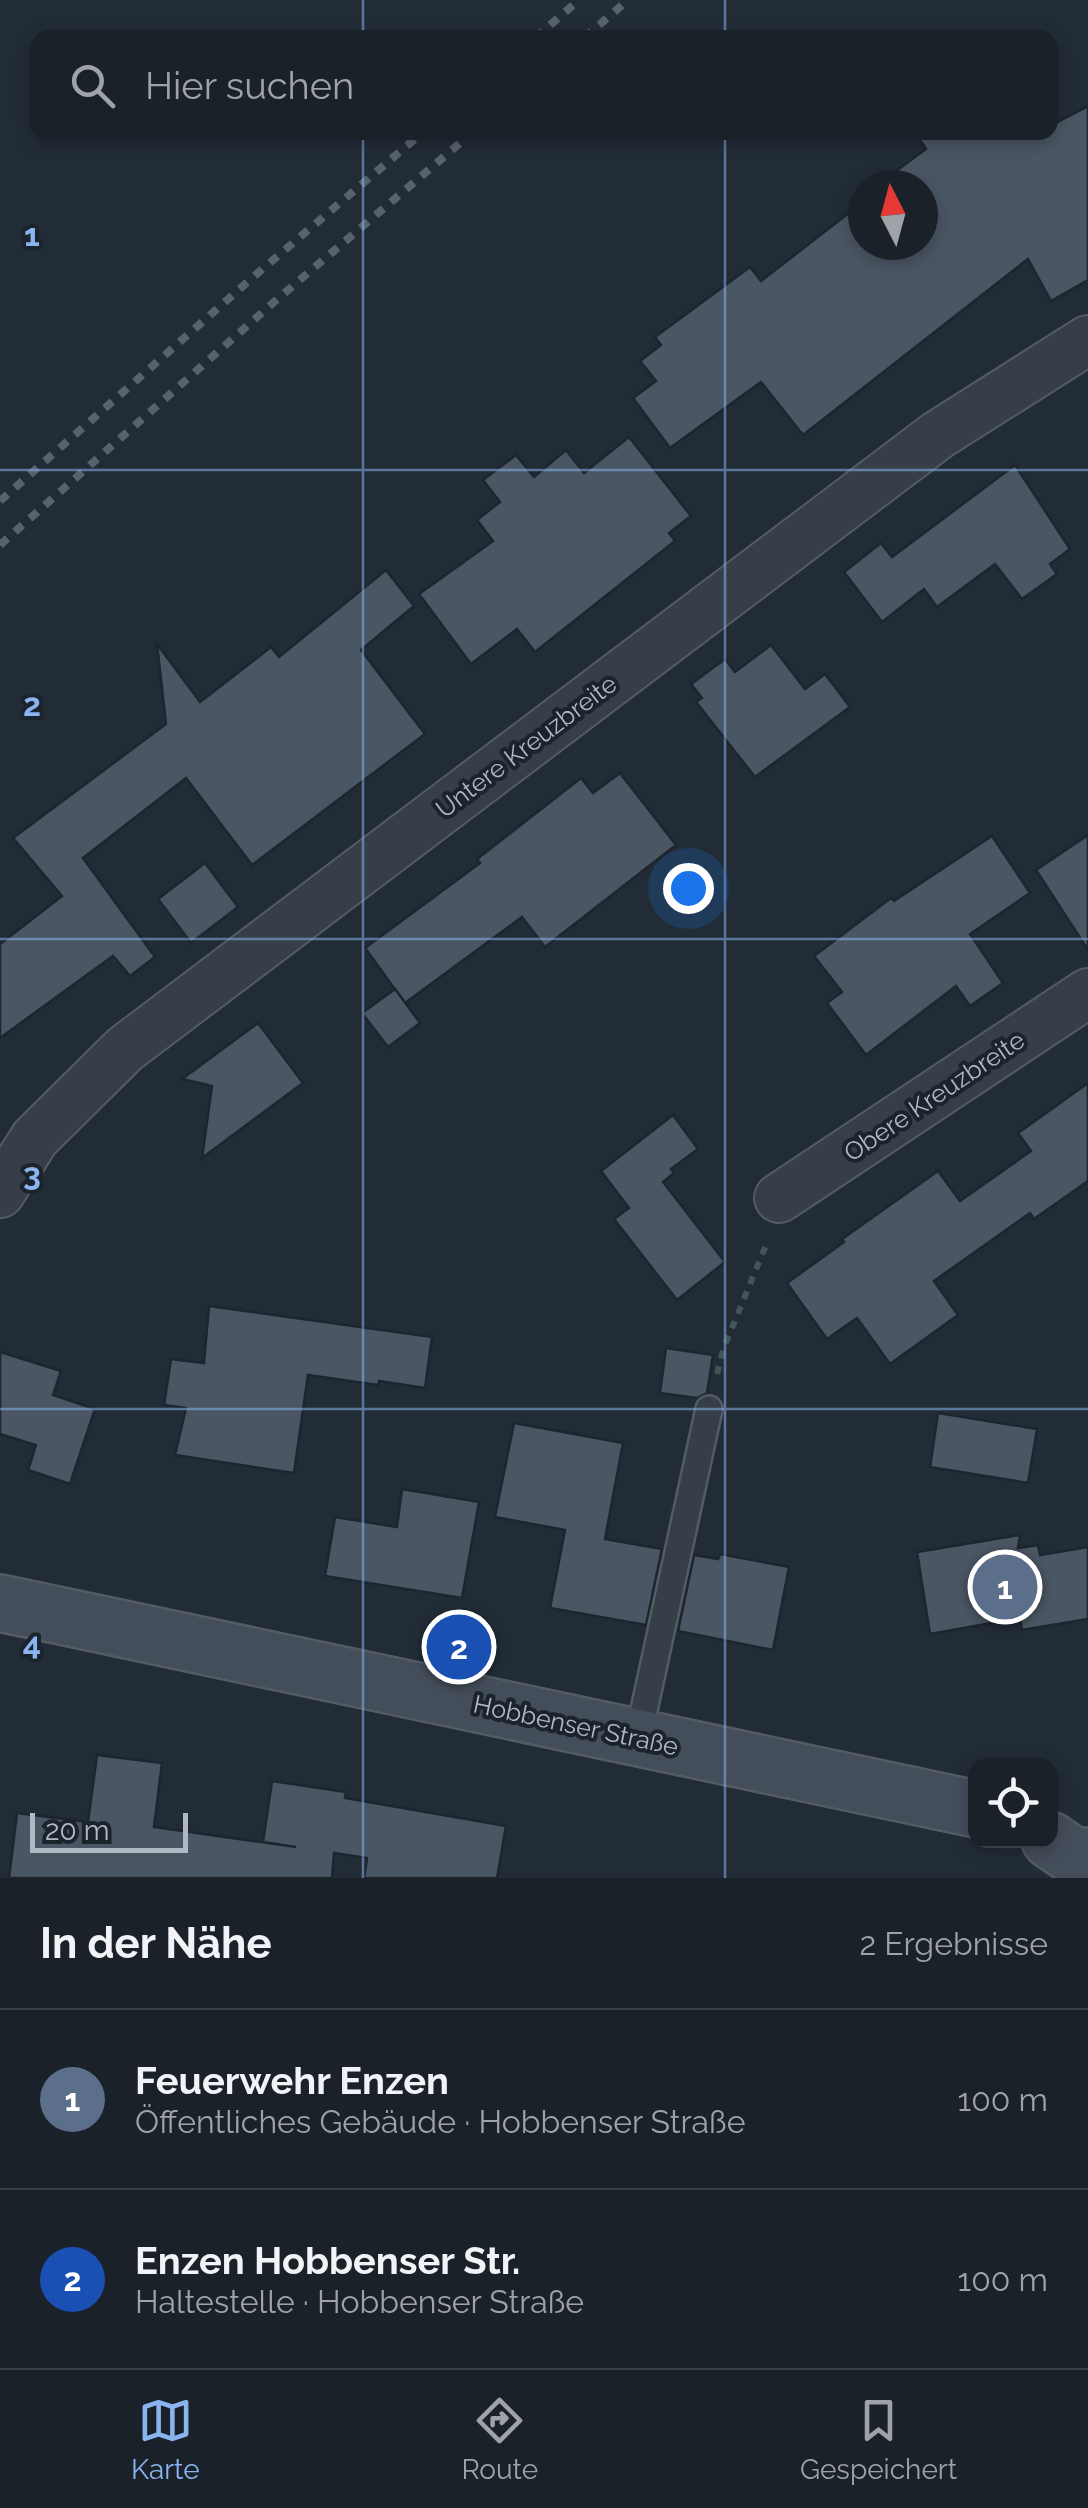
<!DOCTYPE html>
<html lang="de">
<head>
<meta charset="utf-8">
<style>
	:root { --surface:#1a2129; --page:#272e35; --text:#f1f3f6; --muted:#9fa3a8; --line:#383e46; --accent:#89b4f0 }
	body { margin:0; font-family:Raleway,sans-serif; background:var(--page); color:var(--text) }
	.controls { position:absolute; right:30px; bottom:30px; display:grid; overflow:hidden; border-radius:20px; box-shadow:0 5px 15px #0003 }
	.controls button { width:90px; height:90px; display:grid; place-items:center; padding:0; border:0; border-bottom:2px solid var(--line); background:var(--surface); color:var(--text); font:50px sans-serif }
	.compass { position:absolute; left:848px; top:170px; width:90px; height:90px; border-radius:50%; background:var(--surface); box-shadow:0 5px 15px #0003; rotate:354deg }
	.scale { position:absolute; left:30px; bottom:25px; width:158px; box-sizing:border-box; padding-left:10px; border:5px solid #b0b8c4; border-top:0; font-size:28px; line-height:35px; white-space:nowrap; color:#b0b8c4; -webkit-text-stroke:8px #1b232c; paint-order:stroke }
	.you { position:absolute; left:688px; top:888px; width:35px; height:35px; margin:-25px; border:8px solid #fff; border-radius:50%; background:#1a73e8; box-shadow:0 0 0 15px #1a73e833 }
	.badge { display:grid; place-items:center; width:65px; height:65px; border-radius:50%; background:var(--accent); color:#fff; font-size:32px; font-weight:700 }
	.pin { position:absolute; translate:-50% -50%; border:5px solid #fff; box-shadow:0 2px 10px #0006 }
	.list { margin:0; padding:0; list-style:none }
	h2 { display:flex; justify-content:space-between; align-items:center; height:130px; margin:0; padding:0 40px; font-size:42px }
	h2 small { font-size:32px; font-weight:400; color:var(--muted) }
	.list li { display:grid; grid-template-columns:65px 1fr auto; gap:30px; align-items:center; box-sizing:border-box; height:180px; padding:0 40px; border-top:2px solid var(--line) }
	.list b { display:block; font-size:38px; white-space:nowrap }
	.list p { margin:0; font-size:32px; white-space:nowrap; color:var(--muted) }
	.list em { font-size:32px; font-style:normal; color:var(--muted) }
	.icon { flex:none; width:55px; height:55px; fill:none; stroke:currentColor; stroke-width:2; stroke-linecap:round; stroke-linejoin:round }
	.map { position:relative; flex:none; width:1088px; height:1878px; overflow:hidden }
	.search { position:absolute; background:var(--surface); box-shadow:0 5px 15px #0003; left:30px; right:30px; top:30px; height:110px; display:flex; align-items:center; gap:25px; box-sizing:border-box; padding:0 35px; border-radius:20px; color:var(--muted); font-size:38px }
	.sheet { height:490px; background:var(--surface) }
	nav { display:flex; justify-content:space-around; align-items:center; box-sizing:border-box; height:140px; border-top:2px solid var(--line); background:var(--surface); font-size:28px; color:var(--muted) }
	nav a { display:grid; justify-items:center; gap:5px }
	nav .on { color:var(--accent) }
	.map>svg:first-child { display:block }
	.building { fill:#4a5663; stroke:#1d252e; stroke-width:2.5 }
	.lines { fill:none; stroke-linecap:round; stroke-linejoin:round }
	.service-casing { stroke:#535b65; stroke-width:30 }
	.minor-casing { stroke:#535b65; stroke-width:52 }
	.secondary-casing { stroke:#535b65; stroke-width:60 }
	.path { stroke:#445557; stroke-width:6; stroke-dasharray:8 8; stroke-linecap:butt }
	.service { stroke:#363e47; stroke-width:25 }
	.minor { stroke:#363e47; stroke-width:48 }
	.secondary { stroke:#444d5a; stroke-width:55 }
	.rail { stroke:#58626e; stroke-width:8; stroke-dasharray:10 10; stroke-linecap:butt }
	.grid { fill:none; stroke:#89b4f0; stroke-width:2.5; stroke-opacity:0.55 }
	.labels { text-anchor:middle; stroke-width:8; stroke-linejoin:round; paint-order:stroke }
	.street-label { font-size:25px; fill:#b0b8c4; stroke:#1b232c }
	.grid-label { font-size:32px; text-anchor:middle; font-weight:bold; fill:#89b4f0; stroke:#1b232c; stroke-width:8; stroke-linejoin:round; paint-order:stroke }
</style>
</head>
<body>
<div class="map">
<svg width="1088" height="1878" viewBox="0 0 1088 1878">
	<rect width="100%" height="100%" fill="#222c37"/>
	<g class="building">
		<polygon points="1088,106 1088,280 1051,301 1028,259 803,435 761,382 670,448 633,398 656,381 640,361 661,345 655,337 750,267 761,281 863,202 863,245 923,245 923,185 877,185 926,149 915,132 1050,132 1050,126"/>
		<polygon points="629,437 691,516 669,533 675,541 535,652 517,629 471,664 419,594 493,541 477,520 500,502 483,480 516,455 534,477 566,450 584,473"/>
		<polygon points="1015,465 1070,549 1050,564 1057,574 1022,599 995,564 937,607 924,589 882,622 844,572 881,543 892,557"/>
		<polygon points="386,570 414,606 361,650 425,734 252,865 186,778 83,858 155,957 130,976 113,956 0,1038 0,944 62,896 13,838 166,724 157,644 200,702 271,647 279,657"/>
		<polygon points="771,645 805,689 825,674 850,707 755,777 696,702 702,698 691,684 725,659 735,672"/>
		<polygon points="620,773 676,845 545,947 522,917 405,1003 365,948 480,863 477,859 581,778 593,793"/>
		<polygon points="1088,835 1088,950 1036,870"/>
		<polygon points="992,836 1030,893 970,934 1003,983 970,1006 956,986 866,1055 827,1003 842,992 814,956 891,898 894,901"/>
		<polygon points="205,863 238,907 191,943 158,899"/>
		<polygon points="395,989 420,1023 388,1047 362,1013"/>
		<polygon points="258,1023 303,1083 202,1158 212,1086 182,1079"/>
		<polygon points="1088,1083 1088,1181 1034,1219 1030,1213 934,1281 958,1315 890,1364 857,1318 827,1339 787,1283 844,1242 842,1239 938,1171 960,1201 1031,1151 1018,1133"/>
		<polygon points="673,1115 698,1149 671,1169 674,1173 663,1182 725,1262 677,1300 614,1219 629,1208 601,1171"/>
		<polygon points="209,1306 432,1337 425,1388 379,1381 378,1385 308,1375 294,1473 175,1455 186,1408 164,1405 171,1359 204,1363"/>
		<polygon points="666,1348 713,1355 707,1393 697,1398 660,1393"/>
		<polygon points="0,1352 61,1371 53,1395 95,1409 70,1484 28,1470 36,1445 0,1434"/>
		<polygon points="938,1413 1037,1429 1028,1483 930,1467"/>
		<polygon points="514,1423 623,1443 605,1539 662,1549 646,1625 550,1608 565,1530 495,1517"/>
		<polygon points="402,1489 479,1502 462,1598 325,1576 335,1517 397,1527"/>
		<polygon points="1020,1535 1018,1548 1038,1545 1040,1555 1088,1547 1088,1619 1022,1630 1020,1618 930,1634 917,1552"/>
		<polygon points="720,1554 789,1567 773,1650 678,1631 694,1555 718,1559"/>
		<polygon points="97,1755 162,1763 154,1827 296,1847 263,1842 272,1781 346,1792 345,1798 506,1826 497,1878 364,1878 367,1858 334,1853 332,1878 9,1878 17,1813 88,1822"/>
	</g>
	<g class="lines">
		<g class="service-casing">
			<polyline id="service" points="638,1738 709,1409"/>
		</g>
		<g class="minor-casing">
			<g id="minor">
				<polyline points="0,1193 35,1138 125,1049 938,435 1088,340"/>
				<polyline points="779,1198 1088,993"/>
			</g>
		</g>
		<g class="secondary-casing">
			<g id="secondary">
				<polyline points="0,1603 976,1809"/>
				<polyline points="1050,1840 1082,1862 1088,1856"/>
			</g>
		</g>
		<polyline class="path" points="717,1374 723,1350 766,1245"/>
		<use href="#service" class="service"/>
		<use href="#minor" class="minor"/>
		<use href="#secondary" class="secondary"/>
		<g class="rail">
			<polyline points="535,38 579,0"/>
			<polyline points="584,38 628,0"/>
			<polyline points="0,501 252,278 423,132"/>
			<polyline points="0,545 274,302 473,132"/>
		</g>
	</g>
	<path class="grid" d="M363,0V38M725,0V38M363,132V1878M725,132V1878M0,470H1088M0,939H1088M0,1409H1088"/>
	<g class="labels">
		<g class="street-label">
			<text transform="translate(526 746) rotate(-37)" y="9">Untere Kreuzbreite</text>
			<text transform="translate(934 1096) rotate(-34)" y="9">Obere Kreuzbreite</text>
			<text transform="translate(576 1725) rotate(12)" y="9">Hobbenser Straße</text>
		</g>
	</g>
	<g class="grid-label">
		<text x="32" y="246">1</text>
		<text x="32" y="716">2</text>
		<text x="32" y="1185">3</text>
		<text x="32" y="1655">4</text>
	</g>
</svg>
<div class="controls">
<button><svg class="icon" aria-label="locate" viewBox="0 0 24 24"><circle cx="12" cy="12" r="6"/><path d="M12 2v4M12 18v4M2 12h4M18 12h4"/></svg></button>
</div>
<svg class="compass" viewBox="-18 -18 36 36"><path d="M0-13l5 13h-10z" fill="#e53935"/><path d="M0 13l5-13h-10z" fill="#9fa3a8"/></svg>
<div class="scale">20 m</div>
<div class="you"></div>
<div class="pin badge" style="left:1005px;top:1587px;background:#5c6f8a">1</div>
<div class="pin badge" style="left:459px;top:1647px;background:#1a4fb4">2</div>
<div class="search"><svg class="icon" aria-label="search" viewBox="0 0 24 24"><circle cx="10" cy="10" r="6"/><path d="M15 15l6 6"/></svg>Hier suchen</div>
</div>
<section class="sheet">
<h2>In der Nähe<small>2 Ergebnisse</small></h2>
<ul class="list">
<li><span class="badge" style="background:#5c6f8a">1</span><div><b>Feuerwehr Enzen</b><p>Öffentliches Gebäude · Hobbenser Straße</p></div><em>100 m</em></li>
<li><span class="badge" style="background:#1a4fb4">2</span><div><b>Enzen Hobbenser Str.</b><p>Haltestelle · Hobbenser Straße</p></div><em>100 m</em></li>
</ul>
</section>
<nav>
<a class="on"><svg class="icon" aria-label="map" viewBox="0 0 24 24"><path d="M3 6l6-2 6 2 6-2v14l-6 2-6-2-6 2zM9 4v14M15 6v14"/></svg>Karte</a>
<a><svg class="icon" aria-label="directions" viewBox="0 0 24 24"><path d="M12 3l9 9-9 9-9-9zM9 14v-3h6M13 9l2 2-2 2"/></svg>Route</a>
<a><svg class="icon" aria-label="saved" viewBox="0 0 24 24"><path d="M7 4h10v16l-5-4-5 4z"/></svg>Gespeichert</a>
</nav>
</body>
</html>
